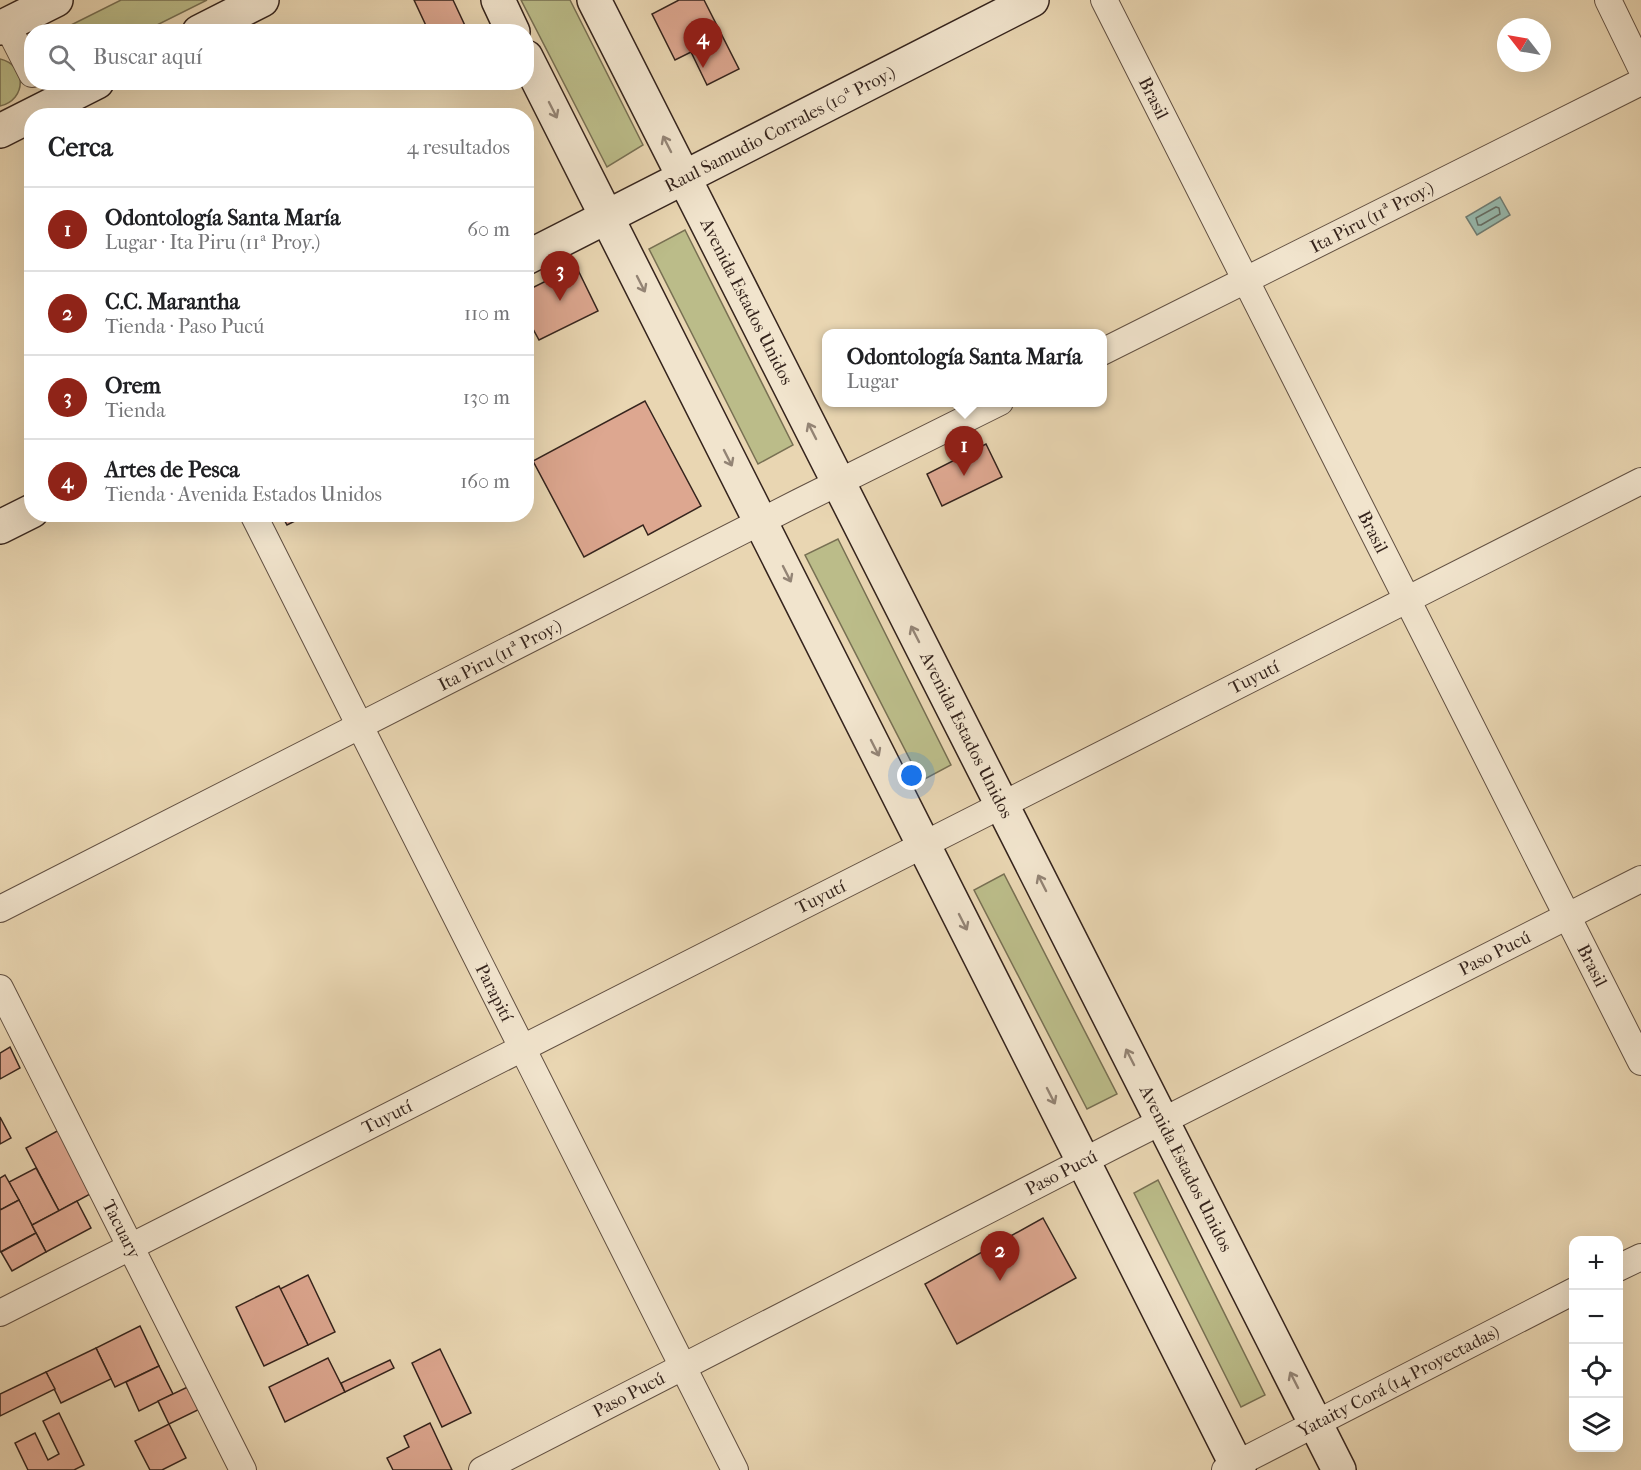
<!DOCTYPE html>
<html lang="es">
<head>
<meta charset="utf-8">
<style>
	:root { --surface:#fff; --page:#f6f6f6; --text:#202124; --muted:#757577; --line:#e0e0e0; --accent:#8f2418 }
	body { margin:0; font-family:"IM FELL French Canon",serif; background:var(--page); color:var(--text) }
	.controls { position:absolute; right:18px; bottom:18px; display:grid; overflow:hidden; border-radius:12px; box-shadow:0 6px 24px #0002 }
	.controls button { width:54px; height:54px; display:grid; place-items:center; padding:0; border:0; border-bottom:2px solid var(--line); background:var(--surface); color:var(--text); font:30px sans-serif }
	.compass { position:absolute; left:1497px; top:18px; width:54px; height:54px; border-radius:50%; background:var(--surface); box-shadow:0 6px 24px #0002; rotate:301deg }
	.you { position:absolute; left:912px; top:776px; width:21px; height:21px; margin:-15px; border:4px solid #fff; border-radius:50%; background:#1a73e8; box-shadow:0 0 0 9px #1a73e833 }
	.badge { display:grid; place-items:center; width:39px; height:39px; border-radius:50%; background:var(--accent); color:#fff; font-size:20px; font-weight:700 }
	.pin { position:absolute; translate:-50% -50px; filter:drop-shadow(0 2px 3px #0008) }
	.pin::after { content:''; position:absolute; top:32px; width:21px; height:18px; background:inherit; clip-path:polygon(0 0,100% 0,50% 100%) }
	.popup { position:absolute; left:822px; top:329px; width:285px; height:78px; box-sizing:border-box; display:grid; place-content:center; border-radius:12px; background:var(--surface); filter:drop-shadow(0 2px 4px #0005); font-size:20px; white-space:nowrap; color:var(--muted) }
	.popup b { font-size:22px; color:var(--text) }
	.popup::after { content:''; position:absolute; left:50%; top:100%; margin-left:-12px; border:12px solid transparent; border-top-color:var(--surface) }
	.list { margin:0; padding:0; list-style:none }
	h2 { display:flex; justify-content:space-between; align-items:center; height:78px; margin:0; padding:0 24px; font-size:26px }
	h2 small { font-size:20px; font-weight:400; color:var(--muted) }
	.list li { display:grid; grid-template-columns:39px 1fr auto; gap:18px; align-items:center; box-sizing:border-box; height:84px; padding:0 24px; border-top:2px solid var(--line) }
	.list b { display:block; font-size:22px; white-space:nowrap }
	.list p { margin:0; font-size:20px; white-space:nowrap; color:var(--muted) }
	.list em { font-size:20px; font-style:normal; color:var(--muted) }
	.icon { flex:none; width:33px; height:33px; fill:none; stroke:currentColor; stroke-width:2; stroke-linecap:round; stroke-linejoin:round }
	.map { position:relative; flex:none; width:1641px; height:1470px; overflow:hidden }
	.search { position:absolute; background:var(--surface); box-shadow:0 6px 24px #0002; left:24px; top:24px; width:510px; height:66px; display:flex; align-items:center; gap:15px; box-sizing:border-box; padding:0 21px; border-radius:24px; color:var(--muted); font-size:22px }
	.panel { position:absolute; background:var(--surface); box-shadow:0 6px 24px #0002; left:24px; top:108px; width:510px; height:414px; border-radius:24px }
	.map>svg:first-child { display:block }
	.green { fill:#bbbc89; stroke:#787053; stroke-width:1.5 }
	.water { fill:#97b9ad; stroke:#707d73; stroke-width:1.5 }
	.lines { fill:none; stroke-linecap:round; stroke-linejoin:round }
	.shore { stroke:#666e65; stroke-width:1.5 }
	.building { fill:#dda790; stroke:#35241d; stroke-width:1.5 }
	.street-casing { stroke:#625042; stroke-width:28 }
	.secondary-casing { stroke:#35241d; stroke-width:36 }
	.street { stroke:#f1e4cd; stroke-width:26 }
	.secondary { stroke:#f1e4cd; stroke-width:33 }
	.oneway { stroke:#938475 }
	.labels { text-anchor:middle; stroke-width:4.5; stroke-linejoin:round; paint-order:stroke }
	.street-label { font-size:18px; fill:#35241d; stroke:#f1e4cd }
</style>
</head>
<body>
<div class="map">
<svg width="1641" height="1470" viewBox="0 0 1641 1470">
	<rect width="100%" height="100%" fill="#e9d6b2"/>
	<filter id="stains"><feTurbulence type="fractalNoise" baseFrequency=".00333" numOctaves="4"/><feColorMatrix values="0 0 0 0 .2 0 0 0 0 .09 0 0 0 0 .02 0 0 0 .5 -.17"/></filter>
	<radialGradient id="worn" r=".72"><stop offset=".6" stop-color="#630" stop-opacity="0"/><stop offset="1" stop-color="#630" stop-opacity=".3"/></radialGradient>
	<g class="green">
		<polygon points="121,0 207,0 145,31 59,31"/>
		<polygon points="521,0 570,0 643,145 607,167"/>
		<path d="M0,59C27,65 27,100 0,106Z"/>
		<polygon points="685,230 793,445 758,464 649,249"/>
		<polygon points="838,539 951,765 921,781 805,555"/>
		<polygon points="1004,874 1117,1094 1087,1109 974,890"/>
		<polygon points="1158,1180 1265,1395 1241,1407 1134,1193"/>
	</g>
	<polygon class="water" points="1500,197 1510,215 1477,235 1466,217"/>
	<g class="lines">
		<polygon class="shore" points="1496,207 1499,208 1500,214 1481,225 1478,225 1476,218"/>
	</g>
	<g class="building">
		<polygon points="414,0 453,0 468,32 429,32"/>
		<polygon points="679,0 704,0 739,69 707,85 691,52 675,60 652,14"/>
		<polygon points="576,266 598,311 539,340 526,316 526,291"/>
		<polygon points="645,401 701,506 648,535 643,525 584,557 533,461"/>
		<polygon points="986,444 1002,477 942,506 927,474"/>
		<polygon points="281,514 309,514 287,525"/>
		<polygon points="10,1047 20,1068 0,1079 0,1053"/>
		<polygon points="0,1117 11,1138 0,1144"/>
		<polygon points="59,1130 92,1193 59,1211 26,1148"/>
		<polygon points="36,1168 59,1211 32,1225 9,1182"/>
		<polygon points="5,1175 19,1200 0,1210 0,1178"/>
		<polygon points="19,1200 36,1233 0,1252 0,1210"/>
		<polygon points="77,1201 91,1228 46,1252 32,1225"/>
		<polygon points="1043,1218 1076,1278 957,1344 925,1284"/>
		<polygon points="36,1233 46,1252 12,1271 1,1252"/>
		<polygon points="308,1275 335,1332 308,1345 280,1289"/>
		<polygon points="279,1286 308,1345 264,1366 236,1307"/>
		<polygon points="140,1326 159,1366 115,1387 96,1348"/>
		<polygon points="96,1348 111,1379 61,1403 46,1372"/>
		<polygon points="440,1349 471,1413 442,1427 412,1363"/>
		<polygon points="328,1358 345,1392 285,1422 269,1387"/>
		<polygon points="390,1360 394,1368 345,1392 341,1383"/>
		<polygon points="159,1366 173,1394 139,1411 126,1382"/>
		<polygon points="46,1372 55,1389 0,1416 0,1394"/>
		<polygon points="196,1383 206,1406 169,1424 158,1401"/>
		<polygon points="59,1413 84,1465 74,1470 28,1470 15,1443 35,1433 48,1460 59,1454 43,1421"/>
		<polygon points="430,1423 452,1470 393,1470 387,1458 409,1447 404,1436"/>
		<polygon points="169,1424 186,1458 162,1470 150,1470 135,1441"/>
	</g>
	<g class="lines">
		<g class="street-casing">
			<g id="street">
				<path id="s1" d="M1104,0L1641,1062"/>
				<polyline points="1608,0 1641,68"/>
				<polyline points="7,25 32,74"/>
				<polyline points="1102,352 1641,82"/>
				<path id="s2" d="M253,514L735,1470"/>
				<polyline points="0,909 799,502 1000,402"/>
				<path id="s3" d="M0,988L243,1470"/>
				<polyline points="1618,1268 1641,1257"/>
				<path id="s4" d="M0,1313L1641,481"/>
				<path id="s5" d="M482,1470L1117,1144L1641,879"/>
				<path id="s6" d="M1225,1470L1574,1291"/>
			</g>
		</g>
		<g class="secondary-casing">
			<g id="secondary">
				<polyline points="498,0 513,32"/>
				<path id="s7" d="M594,0L1339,1470"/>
				<polyline points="0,28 56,0"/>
				<polyline points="199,32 262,0"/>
				<polyline points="526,57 1239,1470"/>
				<polyline points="0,131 97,82"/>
				<polyline points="526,258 1032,0"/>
				<polyline points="0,527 32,511"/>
			</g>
		</g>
		<use href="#street" class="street"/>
		<use href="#secondary" class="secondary"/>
	</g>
	<defs><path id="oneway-shaft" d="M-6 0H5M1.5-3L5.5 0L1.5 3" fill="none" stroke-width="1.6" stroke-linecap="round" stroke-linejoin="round" transform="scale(1.5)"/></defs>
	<g class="oneway">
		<use href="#oneway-shaft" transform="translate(553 110) rotate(63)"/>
		<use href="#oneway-shaft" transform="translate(667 144) rotate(-117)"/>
		<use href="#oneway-shaft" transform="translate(641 284) rotate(63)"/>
		<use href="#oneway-shaft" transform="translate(812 431) rotate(-117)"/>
		<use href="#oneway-shaft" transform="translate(728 458) rotate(63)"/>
		<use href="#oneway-shaft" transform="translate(787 574) rotate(63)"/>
		<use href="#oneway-shaft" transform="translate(915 634) rotate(-117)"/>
		<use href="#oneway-shaft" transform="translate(875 748) rotate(63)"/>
		<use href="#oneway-shaft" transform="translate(1042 883) rotate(-117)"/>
		<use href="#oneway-shaft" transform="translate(963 922) rotate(63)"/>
		<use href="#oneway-shaft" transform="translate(1130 1057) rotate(-117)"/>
		<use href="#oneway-shaft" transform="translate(1051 1096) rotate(63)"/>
		<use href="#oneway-shaft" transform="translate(1294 1380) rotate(-117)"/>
	</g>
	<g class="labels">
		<g class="street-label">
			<text dy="6" stroke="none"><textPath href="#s1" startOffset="110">Brasil</textPath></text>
			<text transform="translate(780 129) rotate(-27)" y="6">Raul Samudio Corrales (10ª Proy.)</text>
			<text transform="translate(1372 217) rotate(-27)" y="6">Ita Piru (11ª Proy.)</text>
			<text dy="6" stroke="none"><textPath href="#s7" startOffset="338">Avenida Estados Unidos</textPath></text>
			<text dy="6" stroke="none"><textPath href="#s1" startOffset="596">Brasil</textPath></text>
			<text transform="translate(500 655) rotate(-27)" y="6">Ita Piru (11ª Proy.)</text>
			<text dy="6" stroke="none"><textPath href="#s4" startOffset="1406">Tuyutí</textPath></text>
			<text dy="6" stroke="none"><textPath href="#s7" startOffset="824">Avenida Estados Unidos</textPath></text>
			<text dy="6" stroke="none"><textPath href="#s4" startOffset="920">Tuyutí</textPath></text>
			<text dy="6" stroke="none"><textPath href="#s5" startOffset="1137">Paso Pucú</textPath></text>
			<text dy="6" stroke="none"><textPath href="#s1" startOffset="1082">Brasil</textPath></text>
			<text dy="6" stroke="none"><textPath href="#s2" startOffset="536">Parapití</textPath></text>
			<text dy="6" stroke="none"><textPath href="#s4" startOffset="434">Tuyutí</textPath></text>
			<text dy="6" stroke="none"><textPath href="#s7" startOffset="1310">Avenida Estados Unidos</textPath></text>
			<text dy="6" stroke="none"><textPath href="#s5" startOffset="651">Paso Pucú</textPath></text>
			<text dy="6" stroke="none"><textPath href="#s3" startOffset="270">Tacuary</textPath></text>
			<text dy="6" stroke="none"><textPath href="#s6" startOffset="195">Yataity Corá (14 Proyectadas)</textPath></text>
			<text dy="6" stroke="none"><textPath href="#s5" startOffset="165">Paso Pucú</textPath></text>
		</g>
	</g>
	<rect width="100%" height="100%" filter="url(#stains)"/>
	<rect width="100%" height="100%" fill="url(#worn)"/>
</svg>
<div class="controls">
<button>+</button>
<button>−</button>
<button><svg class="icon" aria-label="locate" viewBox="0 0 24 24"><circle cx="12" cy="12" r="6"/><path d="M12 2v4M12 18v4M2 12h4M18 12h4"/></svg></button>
<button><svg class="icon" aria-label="layers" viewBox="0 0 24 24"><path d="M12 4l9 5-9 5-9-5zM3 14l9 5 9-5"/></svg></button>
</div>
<svg class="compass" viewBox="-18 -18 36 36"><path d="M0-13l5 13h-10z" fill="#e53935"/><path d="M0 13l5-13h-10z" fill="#757577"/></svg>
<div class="you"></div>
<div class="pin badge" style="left:964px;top:476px">1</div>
<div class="popup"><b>Odontología Santa María</b>Lugar</div>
<div class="pin badge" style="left:1000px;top:1281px">2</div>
<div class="pin badge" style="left:560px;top:301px">3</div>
<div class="pin badge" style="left:703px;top:68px">4</div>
<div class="search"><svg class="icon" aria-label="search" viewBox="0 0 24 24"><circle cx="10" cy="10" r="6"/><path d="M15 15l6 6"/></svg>Buscar aquí</div>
<section class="panel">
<h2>Cerca<small>4 resultados</small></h2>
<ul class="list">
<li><span class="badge">1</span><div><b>Odontología Santa María</b><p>Lugar · Ita Piru (11ª Proy.)</p></div><em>60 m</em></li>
<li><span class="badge">2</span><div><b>C.C. Marantha</b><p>Tienda · Paso Pucú</p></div><em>110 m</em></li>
<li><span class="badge">3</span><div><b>Orem</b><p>Tienda</p></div><em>130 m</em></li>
<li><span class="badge">4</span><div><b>Artes de Pesca</b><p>Tienda · Avenida Estados Unidos</p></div><em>160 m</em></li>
</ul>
</section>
</div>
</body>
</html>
